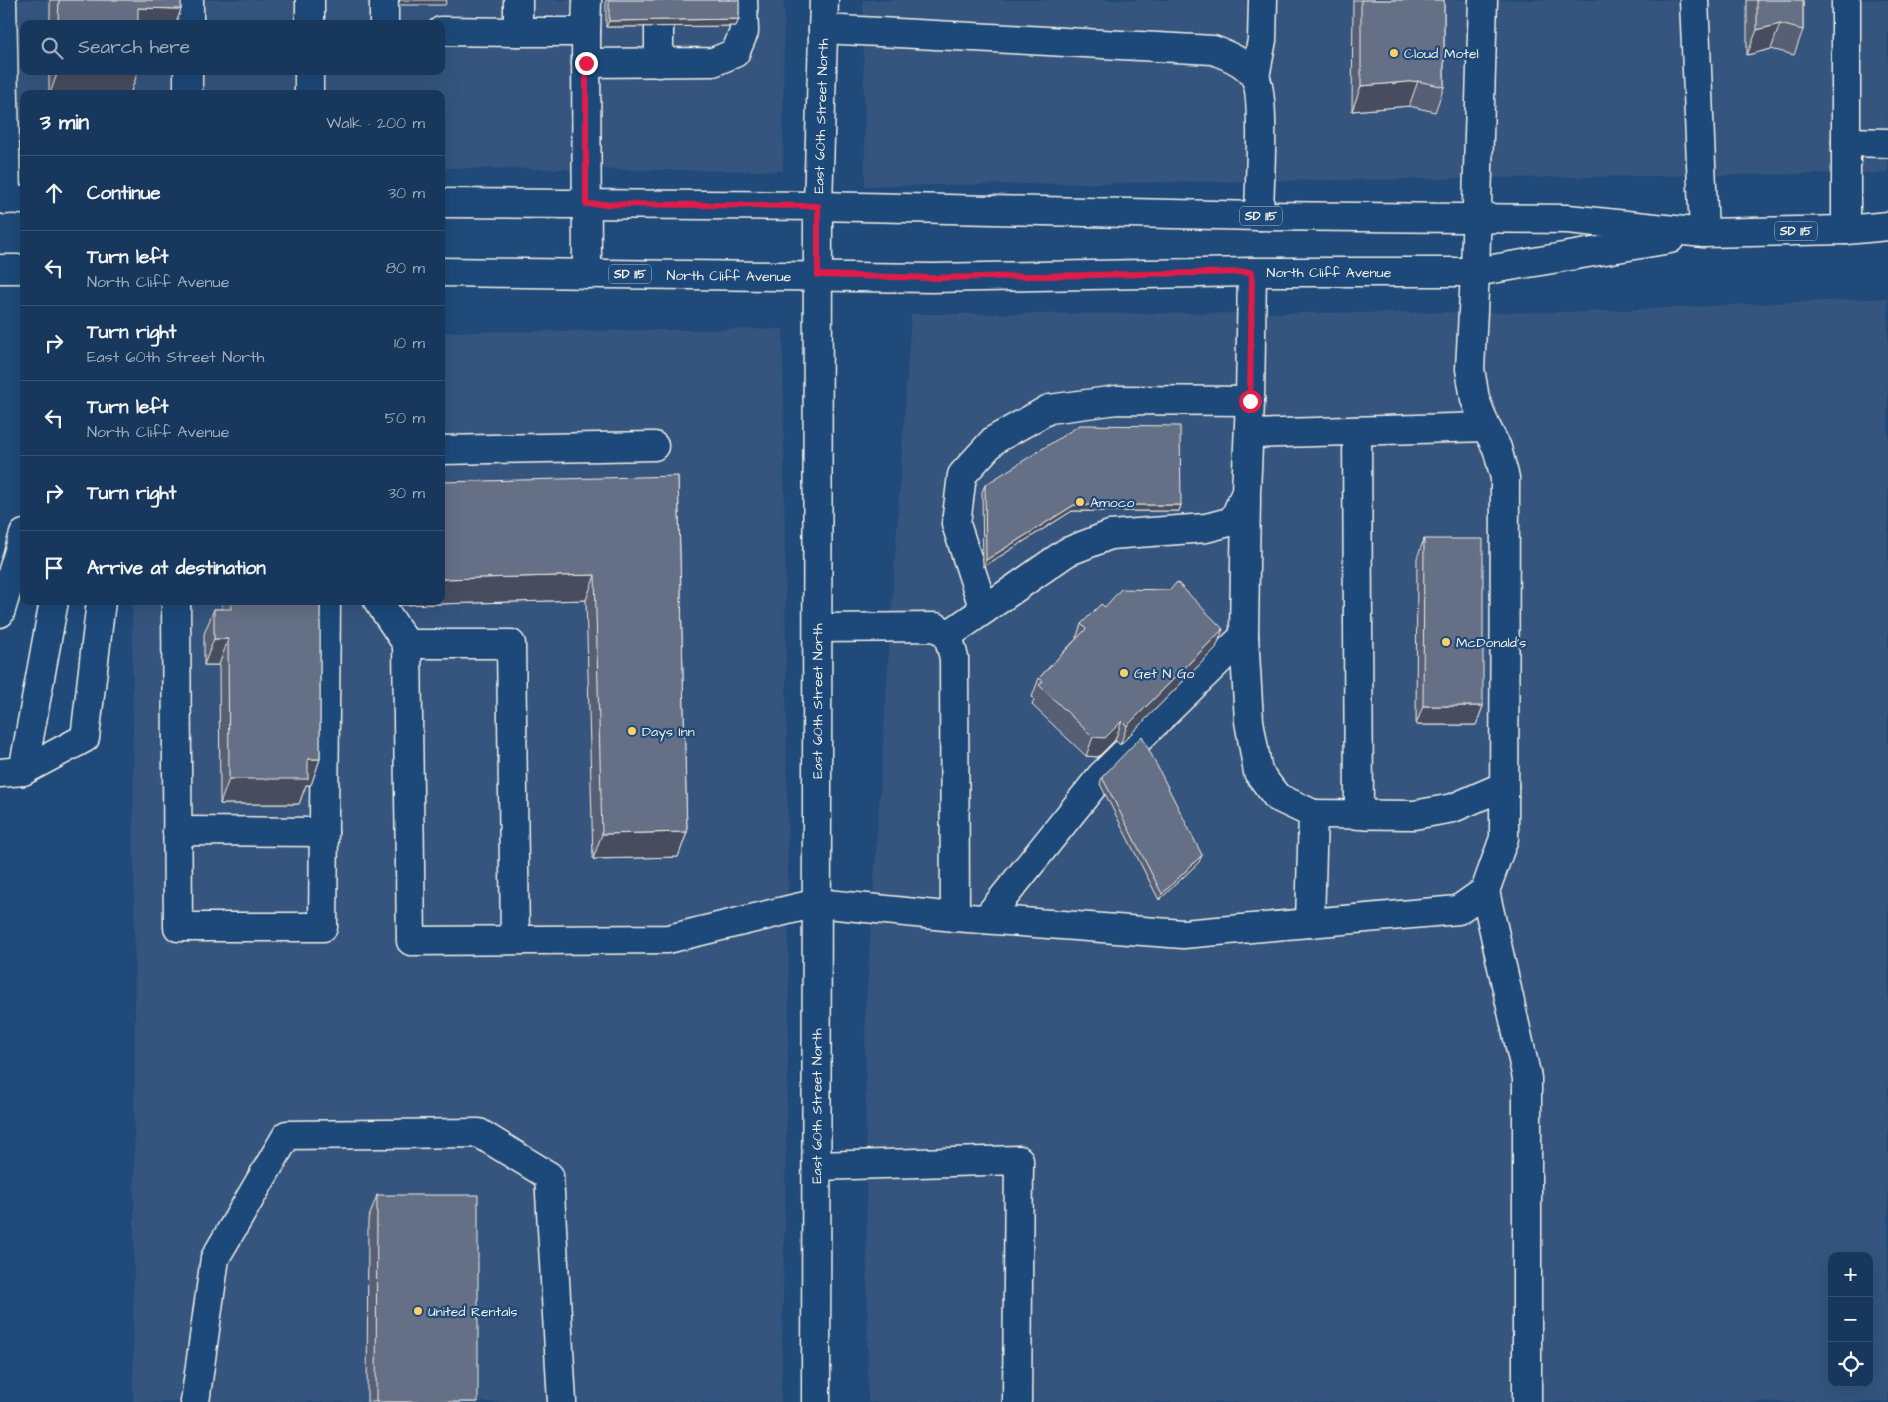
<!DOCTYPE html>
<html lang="en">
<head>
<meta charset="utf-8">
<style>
	:root { --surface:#17385c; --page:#203f62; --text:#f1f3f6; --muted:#9eacbb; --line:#365272 }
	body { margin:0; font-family:"Architects Daughter",sans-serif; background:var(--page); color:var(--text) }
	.controls { position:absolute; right:15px; bottom:15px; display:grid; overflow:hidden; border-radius:10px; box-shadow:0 5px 20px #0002 }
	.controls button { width:45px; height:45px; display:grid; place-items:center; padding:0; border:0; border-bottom:1px solid var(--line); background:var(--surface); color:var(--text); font:25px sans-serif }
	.stop { position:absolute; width:15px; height:15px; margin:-11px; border:4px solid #e11d48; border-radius:50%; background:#fff }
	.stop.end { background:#e11d48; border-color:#fff; box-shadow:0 1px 5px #0008 }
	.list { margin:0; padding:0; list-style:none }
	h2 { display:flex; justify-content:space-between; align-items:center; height:65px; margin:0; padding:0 20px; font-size:21px }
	h2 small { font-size:16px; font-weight:400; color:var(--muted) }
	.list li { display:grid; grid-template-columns:32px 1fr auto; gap:15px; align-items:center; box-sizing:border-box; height:75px; padding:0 20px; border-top:1px solid var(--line) }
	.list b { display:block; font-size:19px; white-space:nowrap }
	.list p { margin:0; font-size:16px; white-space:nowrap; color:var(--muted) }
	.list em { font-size:16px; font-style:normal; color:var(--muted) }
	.icon { flex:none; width:28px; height:28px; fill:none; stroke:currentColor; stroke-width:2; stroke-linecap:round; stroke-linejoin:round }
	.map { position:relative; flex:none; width:1888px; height:1402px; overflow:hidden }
	.search { position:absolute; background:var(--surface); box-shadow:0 5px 20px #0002; left:20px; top:20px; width:425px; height:55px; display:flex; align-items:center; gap:12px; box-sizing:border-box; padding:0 18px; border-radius:10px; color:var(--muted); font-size:19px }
	.panel { position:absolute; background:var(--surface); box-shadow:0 5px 20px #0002; left:20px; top:90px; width:425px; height:515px; border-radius:10px }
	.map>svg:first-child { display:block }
	.built { fill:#34557e; fill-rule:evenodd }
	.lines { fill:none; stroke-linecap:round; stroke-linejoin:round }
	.minor-casing { stroke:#f4f1e8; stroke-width:31 }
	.major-casing { stroke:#f4f1e8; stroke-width:31 }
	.minor { stroke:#1f4a7a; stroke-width:28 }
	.major { stroke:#1f4a7a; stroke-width:28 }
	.wall { fill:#575f73; stroke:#f4f1e8 }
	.shaded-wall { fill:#474e5e; stroke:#f4f1e8 }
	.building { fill:#656f86; stroke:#f4f1e8 }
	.route { stroke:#e11d48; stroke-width:6 }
	.poi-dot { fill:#ffd166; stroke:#1f4a7a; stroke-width:2 }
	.labels { text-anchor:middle; stroke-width:4.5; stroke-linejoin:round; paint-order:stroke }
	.shield { fill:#1f4a7a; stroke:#b4bfc7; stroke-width:1 }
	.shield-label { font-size:12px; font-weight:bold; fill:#f4f1e8 }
	.poi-label { font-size:14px; fill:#f4f1e8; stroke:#1f4a7a; text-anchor:start }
	.street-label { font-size:14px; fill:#f4f1e8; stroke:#1f4a7a }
</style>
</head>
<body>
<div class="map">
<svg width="1888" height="1402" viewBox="0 0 1888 1402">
	<rect width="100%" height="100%" fill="#1f4a7a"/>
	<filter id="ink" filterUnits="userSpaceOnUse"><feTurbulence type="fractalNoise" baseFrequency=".02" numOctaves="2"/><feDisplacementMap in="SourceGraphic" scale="10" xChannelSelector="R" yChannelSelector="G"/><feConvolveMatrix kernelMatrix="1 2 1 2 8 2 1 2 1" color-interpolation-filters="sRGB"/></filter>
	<g filter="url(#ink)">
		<g class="built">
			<path d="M0,0H784L783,171L441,168V94H24V165H0ZM24,24H441V71H24Z"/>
			<polygon points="863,0 1888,0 1888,173 865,186"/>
			<path d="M1888,298V1402H868L865,1018L911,314L1579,312ZM1832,1256H1869V1383H1832Z"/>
			<polygon points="783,329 789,999 781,1402 133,1402 135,1004 132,601 441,601 441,332"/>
		</g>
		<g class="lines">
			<g class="minor-casing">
				<g id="minor">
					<polyline points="2,0 6,200"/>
					<polyline points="384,0 384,24"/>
					<polyline points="518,0 518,32 586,32"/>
					<polyline points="1694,0 1704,233"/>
					<polyline points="1846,0 1846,230"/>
					<polyline points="189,24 189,0"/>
					<polyline points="310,24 310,0"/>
					<polyline points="659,27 659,63"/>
					<path d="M823,29L1213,50C1227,55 1247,63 1255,77C1266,96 1259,189 1259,216"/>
					<polyline points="441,31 518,32"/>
					<polyline points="586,63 713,62 735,53 744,32 743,0"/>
					<polyline points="1255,77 1262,40 1263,0"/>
					<polyline points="188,94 188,71"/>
					<polyline points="309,94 309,71"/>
					<polyline points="1846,142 1888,143"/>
					<path id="s1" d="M818,206L824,0"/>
					<polyline points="587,274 586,32 587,0"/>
					<polyline points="1357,431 1359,815"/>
					<polyline points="1249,434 1486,427"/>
					<polyline points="441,450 654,446"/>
					<polyline points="1246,497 1244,636 1249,721 1258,772 1277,797 1313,814 1310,923"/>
					<polyline points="176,601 178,927 323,927 326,601"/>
					<polyline points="378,601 407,644 411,941 668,939 817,903 955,917 1183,934 1458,910 1485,891 1504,838 1505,478 1497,448 1486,427 1475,399 1470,369 1475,272 1483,0"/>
					<polyline points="984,610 956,524 962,475 994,440 1049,409 1117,400 1250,401"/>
					<polyline points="0,613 24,534"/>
					<polyline points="818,628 936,627 948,635 954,658 955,917"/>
					<polyline points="948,635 1067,552 1110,535 1206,528 1233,521 1246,492 1250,401 1252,272"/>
					<polyline points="407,644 511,644 515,939"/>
					<polyline points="23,771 54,601"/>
					<polyline points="0,773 23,771 85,738 101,601"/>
					<polyline points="1313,814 1414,815 1453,808 1504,786"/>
					<polyline points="177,831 324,832"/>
					<polyline points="1485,891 1527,1078 1527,1402"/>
					<polyline points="986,919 1101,776 1244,636"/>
					<polyline points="817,1166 1019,1160 1017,1402"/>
					<polyline points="195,1402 215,1258 287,1135 479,1133 549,1176 562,1402"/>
				</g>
			</g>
			<g class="major-casing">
				<g id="major">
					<polyline points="0,199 24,200"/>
					<polyline points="441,203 818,206 1259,216 1568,219 1704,233 1846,230 1888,226"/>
					<polyline points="0,269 24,269"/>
					<path id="s2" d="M441,272L932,278L1252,272H1475L1670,239"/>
					<path id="s3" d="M816,1402L818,206"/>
				</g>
			</g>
			<use href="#minor" class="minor"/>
			<use href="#major" class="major"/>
		</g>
		<g class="wall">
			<polygon points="50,0 181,0 181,9 176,24 50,24"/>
			<polygon points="606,0 739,0 739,19 736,26 606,27"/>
			<polygon points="1353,0 1444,0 1444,87 1435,112 1409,106 1352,111"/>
			<polygon points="1747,0 1803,0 1803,30 1794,55 1771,49 1747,55"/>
			<polygon points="49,71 138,71 130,94 49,94"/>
			<polygon points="678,476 687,832 678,857 593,859 586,600 399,605 399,601 441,601"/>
			<polygon points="985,485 1181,505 1179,511 1072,511 983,567 982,492"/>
			<polygon points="1424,539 1483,706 1476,725 1416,725 1417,558"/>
			<polygon points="222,601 320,601 320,759 311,785 306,785 299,804 220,804 219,665 204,665 204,634 214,609 222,609"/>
			<polygon points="1105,607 1216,648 1120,745 1115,740 1098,757 1086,756 1032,705 1034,699 1032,697 1039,678 1076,639 1081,624"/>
			<polygon points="1102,777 1199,862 1159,900 1100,784"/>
			<polygon points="377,1195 478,1402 367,1402 368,1220"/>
		</g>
		<g class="shaded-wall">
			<polygon points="400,0 447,0 445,5 398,5"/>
			<polygon points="138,8 181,9 176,24 132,24"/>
			<polygon points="739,19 736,26 606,27 609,21"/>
			<polygon points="1780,24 1771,49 1747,55 1757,30"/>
			<polygon points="58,71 138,71 130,94 50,94"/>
			<polygon points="1418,81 1409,106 1352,111 1361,86"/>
			<polygon points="1074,505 1181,505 1179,511 1072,511 983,567 986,560"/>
			<polygon points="595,575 586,600 399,605 400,601 441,601 441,579"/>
			<polygon points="1223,629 1216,648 1120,745 1127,726"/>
			<polygon points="214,639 228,639 219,665 204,665"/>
			<polygon points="1423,706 1483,706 1476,725 1416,725"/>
			<polygon points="1122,721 1115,740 1098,757 1086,756 1093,737"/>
			<polygon points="308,759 320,759 311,785 306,785 299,804 220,804 229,779"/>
			<polygon points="687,832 678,857 593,859 602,834"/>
			<polygon points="1202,855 1199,862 1159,900 1162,894"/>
		</g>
		<g class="building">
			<polygon points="59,0 181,0 181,9 138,8 138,24 58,24"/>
			<polygon points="609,0 739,0 739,19 609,21"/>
			<polygon points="1361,0 1444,0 1444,87 1418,81 1361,86"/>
			<polygon points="1757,0 1803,0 1803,30 1780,24 1757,30"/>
			<polygon points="1080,425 1180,426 1181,505 1074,505 986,560 985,485"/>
			<polygon points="678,476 687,832 602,834 595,575 441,579 441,482"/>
			<polygon points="1424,539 1483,539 1483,706 1423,706"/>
			<polygon points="1177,582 1223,629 1127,726 1122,721 1105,738 1093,737 1039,685 1043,681 1039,678 1086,629 1081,624 1101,604 1105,607 1121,589 1170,590"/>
			<polygon points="231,601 320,601 320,759 308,759 308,779 229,779 228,639 214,639 214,609 231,609"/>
			<polygon points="1142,736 1202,855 1162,894 1102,777"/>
			<polygon points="377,1195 478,1195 478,1402 376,1402"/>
		</g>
	</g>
	<g class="lines" filter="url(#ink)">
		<polyline class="route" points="586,63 586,204 818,206 818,275 932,278 1252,272 1250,401"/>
	</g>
	<g class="poi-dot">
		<circle cx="1394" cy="53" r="5"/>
		<circle cx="1080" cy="502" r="5"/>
		<circle cx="1446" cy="642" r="5"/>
		<circle cx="1124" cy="673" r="5"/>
		<circle cx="632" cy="731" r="5"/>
		<circle cx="418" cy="1311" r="5"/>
	</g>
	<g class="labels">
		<g class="shield">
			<rect x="1240" y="206.5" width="42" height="19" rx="4"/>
			<rect x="1775" y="221.5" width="42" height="19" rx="4"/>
			<rect x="609" y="264.5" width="42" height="19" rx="4"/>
		</g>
		<g class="shield-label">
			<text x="1261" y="220">SD 115</text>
			<text x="1796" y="235">SD 115</text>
			<text x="630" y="278">SD 115</text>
		</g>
		<g class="poi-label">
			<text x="1404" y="58">Cloud Motel</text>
			<text x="1090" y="507">Amoco</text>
			<text x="1456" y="647">McDonald's</text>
			<text x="1134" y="678">Get N Go</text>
			<text x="642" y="736">Days Inn</text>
			<text x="428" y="1316">United Rentals</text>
		</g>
		<g class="street-label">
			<text dy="5" stroke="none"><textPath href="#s1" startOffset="90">East 60th Street North</textPath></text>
			<text dy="5" stroke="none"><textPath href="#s2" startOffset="888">North Cliff Avenue</textPath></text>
			<text dy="5" stroke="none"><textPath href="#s2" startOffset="288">North Cliff Avenue</textPath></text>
			<text dy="5" stroke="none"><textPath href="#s3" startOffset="701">East 60th Street North</textPath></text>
			<text dy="5" stroke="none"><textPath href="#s3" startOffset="296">East 60th Street North</textPath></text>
		</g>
	</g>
</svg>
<div class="controls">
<button>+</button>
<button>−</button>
<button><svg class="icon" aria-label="locate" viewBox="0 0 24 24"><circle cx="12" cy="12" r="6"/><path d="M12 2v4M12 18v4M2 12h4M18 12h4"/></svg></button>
</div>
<div class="stop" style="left:1250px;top:401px"></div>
<div class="stop end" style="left:586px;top:63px"></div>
<div class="search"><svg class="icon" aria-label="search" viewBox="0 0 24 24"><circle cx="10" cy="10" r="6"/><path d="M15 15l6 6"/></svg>Search here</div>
<section class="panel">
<h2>3 min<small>Walk · 200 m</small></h2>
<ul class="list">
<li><svg class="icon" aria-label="ahead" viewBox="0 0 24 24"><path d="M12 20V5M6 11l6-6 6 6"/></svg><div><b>Continue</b></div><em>30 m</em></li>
<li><svg class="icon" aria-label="left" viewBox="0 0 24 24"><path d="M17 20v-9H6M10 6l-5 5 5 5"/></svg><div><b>Turn left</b><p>North Cliff Avenue</p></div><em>80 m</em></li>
<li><svg class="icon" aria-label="right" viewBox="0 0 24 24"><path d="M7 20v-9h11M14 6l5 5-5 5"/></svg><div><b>Turn right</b><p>East 60th Street North</p></div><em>10 m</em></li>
<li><svg class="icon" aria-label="left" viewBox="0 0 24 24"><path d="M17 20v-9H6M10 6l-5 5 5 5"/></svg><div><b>Turn left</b><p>North Cliff Avenue</p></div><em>50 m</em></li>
<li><svg class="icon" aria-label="right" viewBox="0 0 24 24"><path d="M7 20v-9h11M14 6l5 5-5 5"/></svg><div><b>Turn right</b></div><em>30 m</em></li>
<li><svg class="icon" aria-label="arrive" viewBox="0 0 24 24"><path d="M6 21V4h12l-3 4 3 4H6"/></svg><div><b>Arrive at destination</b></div></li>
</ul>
</section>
</div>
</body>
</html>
